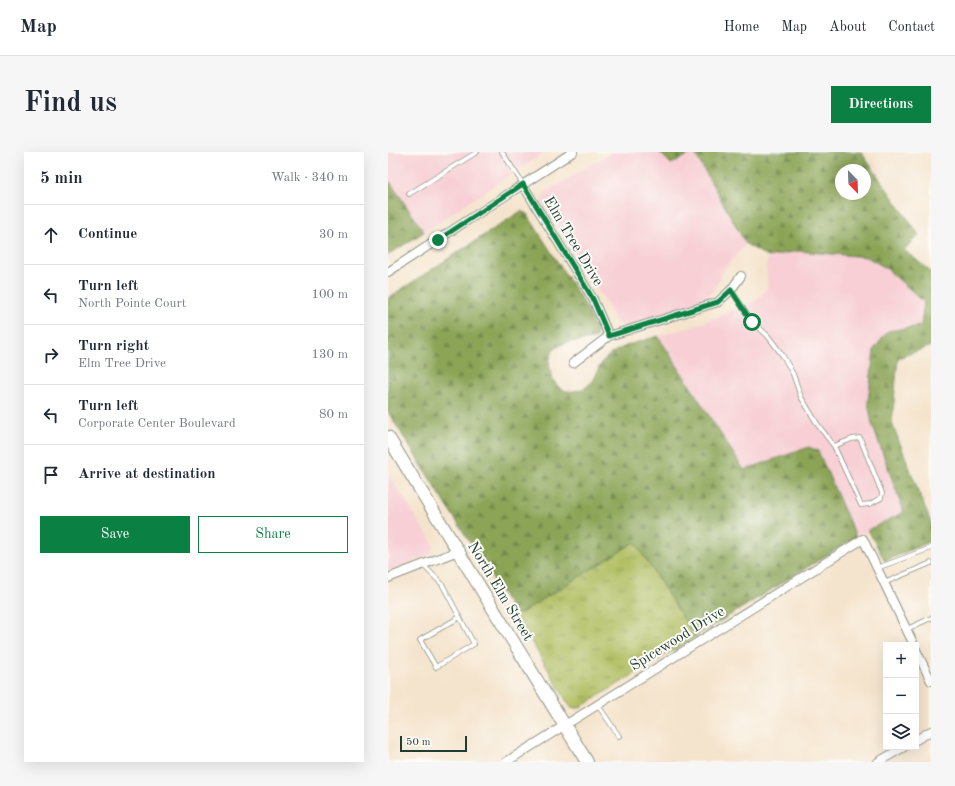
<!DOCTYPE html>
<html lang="en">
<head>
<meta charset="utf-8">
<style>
	:root { --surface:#fff; --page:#f6f6f7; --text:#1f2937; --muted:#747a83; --line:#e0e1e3; --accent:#0b8043 }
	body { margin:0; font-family:"Old Standard TT",serif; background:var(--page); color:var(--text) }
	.controls { position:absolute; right:12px; bottom:12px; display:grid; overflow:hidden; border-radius:0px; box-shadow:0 4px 16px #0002 }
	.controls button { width:36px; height:36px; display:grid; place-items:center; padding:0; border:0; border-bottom:1px solid var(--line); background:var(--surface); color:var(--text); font:20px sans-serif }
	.compass { position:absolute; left:447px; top:12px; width:36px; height:36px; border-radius:50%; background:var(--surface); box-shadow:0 4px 16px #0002; rotate:157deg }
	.scale { position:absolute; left:12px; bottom:10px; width:67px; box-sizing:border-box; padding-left:4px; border:2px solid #1f3d34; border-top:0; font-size:11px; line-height:14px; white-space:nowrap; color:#1f3d34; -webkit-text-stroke:3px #fdfcf7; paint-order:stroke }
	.stop { position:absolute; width:12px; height:12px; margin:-9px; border:3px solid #0b8043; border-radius:50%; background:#fff }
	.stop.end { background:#0b8043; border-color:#fff; box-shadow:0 1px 4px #0008 }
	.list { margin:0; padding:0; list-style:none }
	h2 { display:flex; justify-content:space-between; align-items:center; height:52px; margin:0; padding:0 16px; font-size:17px }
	h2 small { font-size:13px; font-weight:400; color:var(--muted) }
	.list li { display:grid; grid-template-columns:26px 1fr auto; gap:12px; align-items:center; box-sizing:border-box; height:60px; padding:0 16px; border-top:1px solid var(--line) }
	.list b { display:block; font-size:15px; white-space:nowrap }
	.list p { margin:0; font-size:13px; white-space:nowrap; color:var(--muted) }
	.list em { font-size:13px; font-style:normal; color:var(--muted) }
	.actions { display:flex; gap:8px; padding:12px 16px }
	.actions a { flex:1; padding:9px 0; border:1px solid var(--accent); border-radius:0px; text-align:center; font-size:14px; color:var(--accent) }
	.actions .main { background:var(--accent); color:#fff }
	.icon { flex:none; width:22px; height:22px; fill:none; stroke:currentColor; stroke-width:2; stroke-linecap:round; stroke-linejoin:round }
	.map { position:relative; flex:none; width:543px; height:610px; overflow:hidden; border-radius:0px }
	header { display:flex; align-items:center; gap:24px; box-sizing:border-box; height:56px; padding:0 20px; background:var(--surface); border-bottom:1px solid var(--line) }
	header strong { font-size:19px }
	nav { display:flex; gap:22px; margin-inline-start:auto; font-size:14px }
	.intro { display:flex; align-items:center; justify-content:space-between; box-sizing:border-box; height:96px; padding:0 24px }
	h1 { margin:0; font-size:28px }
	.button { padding:10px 18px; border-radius:0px; background:var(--accent); color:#fff; font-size:14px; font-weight:700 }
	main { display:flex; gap:24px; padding:0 24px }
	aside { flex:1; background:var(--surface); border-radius:0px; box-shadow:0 4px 16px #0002 }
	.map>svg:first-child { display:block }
	.built { fill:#f7cfd4 }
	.grass { fill:url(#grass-tufts); stroke:#677d4a }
	.forest { fill:url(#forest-firs); stroke:#557045; fill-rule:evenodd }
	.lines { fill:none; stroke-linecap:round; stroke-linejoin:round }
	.service-casing { stroke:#8a9080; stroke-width:5.5 }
	.minor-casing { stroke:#8a9080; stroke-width:10 }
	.secondary-casing { stroke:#8a9080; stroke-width:14 }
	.service { stroke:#fff; stroke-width:4 }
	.minor { stroke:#fff; stroke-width:8 }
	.secondary { stroke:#fff; stroke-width:12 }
	.route { stroke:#0b8043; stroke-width:5 }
	.labels { text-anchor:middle; stroke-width:4; stroke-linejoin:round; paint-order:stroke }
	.street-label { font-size:15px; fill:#1f3d34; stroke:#fdfcf7 }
</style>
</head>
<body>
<header>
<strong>Map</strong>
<nav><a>Home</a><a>Map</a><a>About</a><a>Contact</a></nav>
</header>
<div class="intro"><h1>Find us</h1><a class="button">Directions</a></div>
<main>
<aside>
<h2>5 min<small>Walk · 340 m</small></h2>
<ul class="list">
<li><svg class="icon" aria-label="ahead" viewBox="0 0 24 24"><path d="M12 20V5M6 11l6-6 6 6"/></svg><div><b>Continue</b></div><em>30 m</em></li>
<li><svg class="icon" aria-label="left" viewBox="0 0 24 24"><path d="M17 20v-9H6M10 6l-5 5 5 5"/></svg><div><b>Turn left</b><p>North Pointe Court</p></div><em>100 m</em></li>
<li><svg class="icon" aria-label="right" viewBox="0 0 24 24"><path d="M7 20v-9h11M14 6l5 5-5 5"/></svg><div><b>Turn right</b><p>Elm Tree Drive</p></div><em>130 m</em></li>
<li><svg class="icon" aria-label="left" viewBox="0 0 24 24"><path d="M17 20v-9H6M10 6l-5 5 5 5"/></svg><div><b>Turn left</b><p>Corporate Center Boulevard</p></div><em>80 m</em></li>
<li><svg class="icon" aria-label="arrive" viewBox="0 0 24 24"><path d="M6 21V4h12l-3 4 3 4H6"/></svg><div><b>Arrive at destination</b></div></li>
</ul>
<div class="actions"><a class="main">Save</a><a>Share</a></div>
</aside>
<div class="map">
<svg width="543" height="610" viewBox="0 0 543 610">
	<defs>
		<pattern id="grass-tufts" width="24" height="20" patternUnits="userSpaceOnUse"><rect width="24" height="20" fill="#afbd5f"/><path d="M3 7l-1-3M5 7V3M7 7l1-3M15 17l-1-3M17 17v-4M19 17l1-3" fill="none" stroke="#8e9b4f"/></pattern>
		<pattern id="forest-firs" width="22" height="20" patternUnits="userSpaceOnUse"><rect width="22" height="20" fill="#8ba456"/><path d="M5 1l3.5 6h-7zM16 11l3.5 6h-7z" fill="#718748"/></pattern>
	</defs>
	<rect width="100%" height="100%" fill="#fdfcf7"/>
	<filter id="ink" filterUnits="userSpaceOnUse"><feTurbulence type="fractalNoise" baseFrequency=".025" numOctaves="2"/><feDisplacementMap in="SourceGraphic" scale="8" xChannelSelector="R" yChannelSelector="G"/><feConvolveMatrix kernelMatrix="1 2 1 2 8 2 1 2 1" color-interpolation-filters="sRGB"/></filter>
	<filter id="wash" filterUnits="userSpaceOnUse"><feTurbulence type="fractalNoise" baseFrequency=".012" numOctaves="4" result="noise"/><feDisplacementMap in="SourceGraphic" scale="16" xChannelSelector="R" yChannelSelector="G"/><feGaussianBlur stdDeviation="0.9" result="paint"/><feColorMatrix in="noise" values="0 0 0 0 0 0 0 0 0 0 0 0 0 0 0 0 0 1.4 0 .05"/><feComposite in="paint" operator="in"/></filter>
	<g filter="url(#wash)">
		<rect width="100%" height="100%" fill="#f5e4cd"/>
		<g class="built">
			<polygon points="0,0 157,0 36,80 2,31 0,31"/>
			<polygon points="224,0 271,0 283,12 305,0 358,92 336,117 326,138 318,146 302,155 238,174 231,172 227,169 220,154 154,49 158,40"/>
			<polygon points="409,99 479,105 498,116 536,150 533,174 500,179 486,197 480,250 484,272 516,360 468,385 430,299 421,295 356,318 270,184 309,173 367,149 376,141 380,133 378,116 380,105"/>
			<polygon points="0,323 46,393 43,402 0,419"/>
		</g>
		<polygon class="grass" points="247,390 307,485 191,556 183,556 128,464"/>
		<g class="forest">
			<path d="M271,0H473L531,83L516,98L543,120V194L510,206L504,271L543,371V389L497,409L480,378L516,360L484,272L480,250L486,197L500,179L533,174L536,150L498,116L479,105L409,99L380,105L358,92L306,0L283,12ZM453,18H477V42H453Z"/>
			<polygon points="2,30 36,80 0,103 0,31"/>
			<path d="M133,59L139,62L197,153L209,180L208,186C194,191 180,186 168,196C155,206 163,236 178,239C182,240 188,239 191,238C207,235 207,217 217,207C231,193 252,190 270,184L356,318L421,295L430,299L468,385L307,485L247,390L128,464L0,260V146Z"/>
		</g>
	</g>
	<g filter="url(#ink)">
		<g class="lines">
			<g class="service-casing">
				<g id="service">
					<polyline points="114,0 135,32"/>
					<polyline points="21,42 89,0"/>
					<polyline points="343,138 365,170 380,184 395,204 405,222 413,245 430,273 446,294 473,353 482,352 493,346 494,341 472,286 464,287 446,294"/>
					<polyline points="35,413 54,432 86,492 48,515 32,488 72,465"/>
					<polyline points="489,416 543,396"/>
					<polyline points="496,431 543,411"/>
					<polyline points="519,477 543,466"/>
					<polyline points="209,552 231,584"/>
				</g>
			</g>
			<g class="minor-casing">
				<g id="minor">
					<polyline points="135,33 205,147 221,184"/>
					<polyline points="0,120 185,0"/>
					<polyline points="185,211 221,184 330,150 343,138 353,124"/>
					<polyline points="0,426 70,399"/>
					<polyline points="528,498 543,529"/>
					<polyline points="528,588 543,579"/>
					<polyline points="118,610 475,387 526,493"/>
					<polyline points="490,610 516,595"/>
				</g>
			</g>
			<g class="secondary-casing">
				<polyline id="secondary" points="0,285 199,610"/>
			</g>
			<use href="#service" class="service"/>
			<use href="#minor" class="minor"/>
			<use href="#secondary" class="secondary"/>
		</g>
	</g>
	<g class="lines" filter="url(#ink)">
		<polyline class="route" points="50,88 135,32 205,147 221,184 330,150 343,138 364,170"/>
	</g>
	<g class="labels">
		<g class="street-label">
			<text transform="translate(186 89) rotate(59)" y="5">Elm Tree Drive</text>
			<text transform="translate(113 439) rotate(59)" y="5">North Elm Street</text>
			<text transform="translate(289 486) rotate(-32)" y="5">Spicewood Drive</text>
		</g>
	</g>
</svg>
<div class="controls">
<button>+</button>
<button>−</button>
<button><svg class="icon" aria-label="layers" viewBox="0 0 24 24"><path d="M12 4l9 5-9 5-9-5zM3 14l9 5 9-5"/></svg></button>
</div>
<svg class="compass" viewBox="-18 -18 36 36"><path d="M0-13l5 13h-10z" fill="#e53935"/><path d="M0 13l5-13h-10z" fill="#747a83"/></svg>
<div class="scale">50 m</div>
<div class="stop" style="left:364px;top:170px"></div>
<div class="stop end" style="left:50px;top:88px"></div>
</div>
</main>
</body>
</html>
